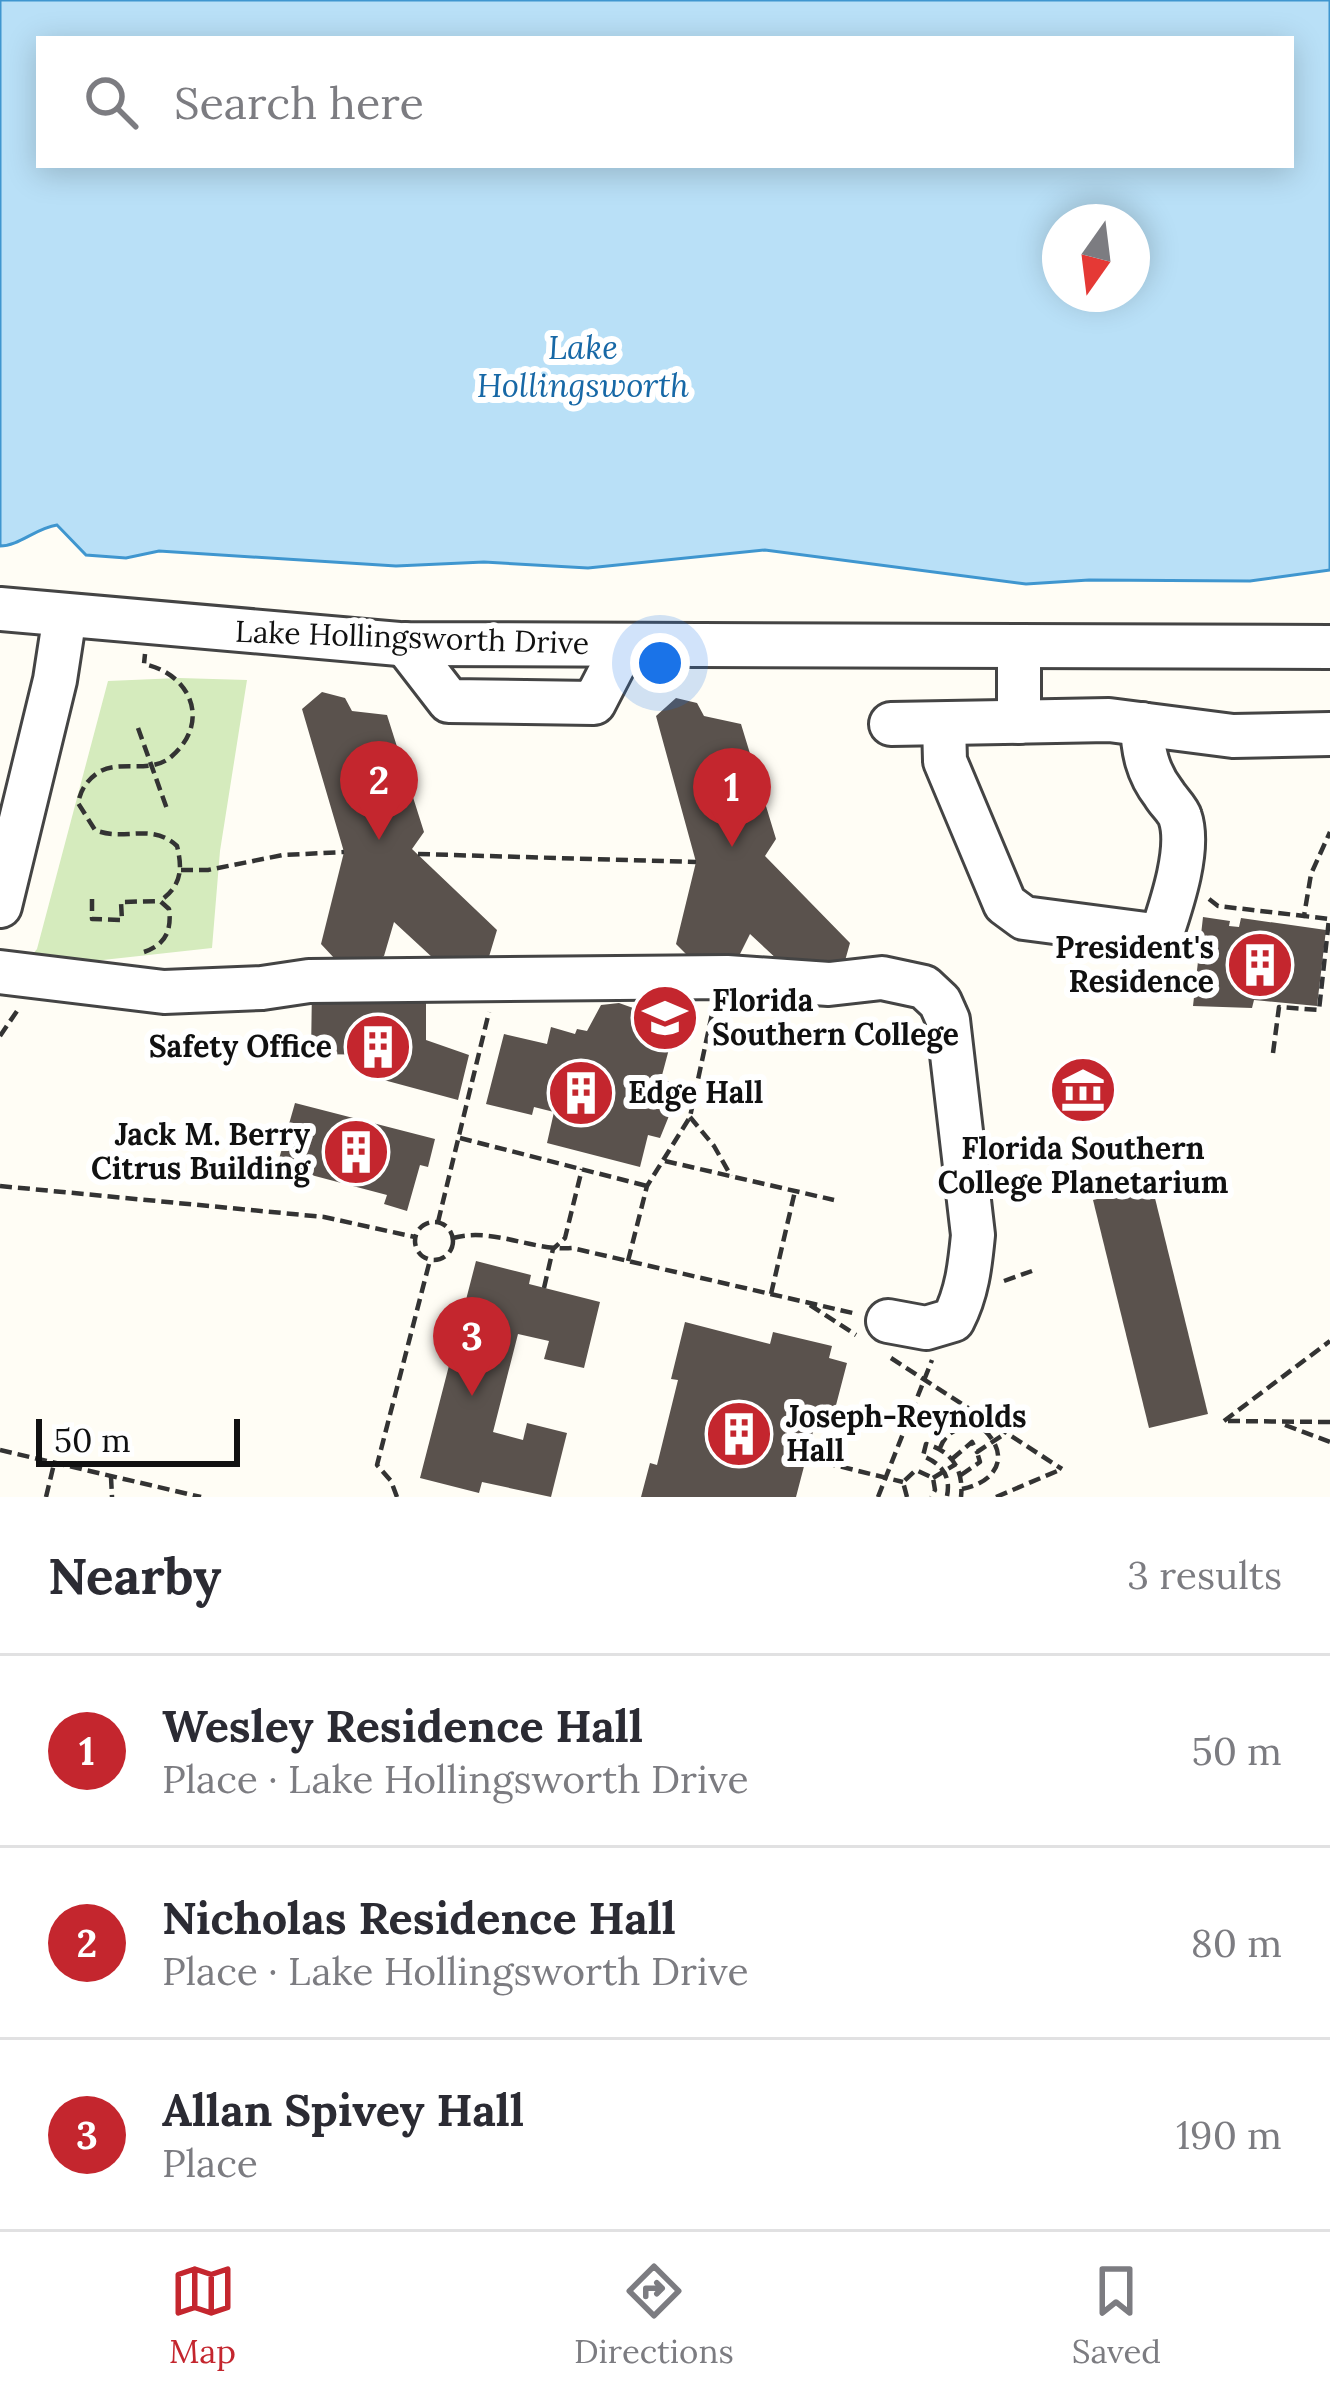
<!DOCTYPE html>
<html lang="en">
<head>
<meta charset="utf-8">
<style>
	:root { --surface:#fff; --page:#f2f2f3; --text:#2b2b33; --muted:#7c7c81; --line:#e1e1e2; --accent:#c4262e }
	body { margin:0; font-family:Lora,serif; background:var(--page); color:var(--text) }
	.compass { position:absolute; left:1042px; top:204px; width:108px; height:108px; border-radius:50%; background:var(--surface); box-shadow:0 6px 30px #0003; rotate:194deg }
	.scale { position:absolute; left:36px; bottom:30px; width:204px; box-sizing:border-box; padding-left:12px; border:6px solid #111; border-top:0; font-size:33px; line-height:42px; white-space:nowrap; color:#111; -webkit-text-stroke:9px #fff; paint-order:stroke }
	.you { position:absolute; left:660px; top:663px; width:42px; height:42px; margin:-30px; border:9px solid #fff; border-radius:50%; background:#1a73e8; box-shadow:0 0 0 18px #1a73e833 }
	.badge { display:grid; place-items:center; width:78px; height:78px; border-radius:50%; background:var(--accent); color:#fff; font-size:39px; font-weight:700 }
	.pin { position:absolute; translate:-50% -99px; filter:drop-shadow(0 3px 6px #0008) }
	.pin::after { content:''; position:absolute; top:63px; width:42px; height:36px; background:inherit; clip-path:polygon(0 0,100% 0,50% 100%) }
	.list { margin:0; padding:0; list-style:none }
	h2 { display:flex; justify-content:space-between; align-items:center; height:156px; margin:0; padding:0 48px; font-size:51px }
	h2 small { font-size:39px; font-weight:400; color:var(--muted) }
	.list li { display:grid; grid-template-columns:78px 1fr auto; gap:36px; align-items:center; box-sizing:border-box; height:192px; padding:0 48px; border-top:3px solid var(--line) }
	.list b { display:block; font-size:45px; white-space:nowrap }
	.list p { margin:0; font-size:39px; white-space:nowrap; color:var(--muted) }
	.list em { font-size:39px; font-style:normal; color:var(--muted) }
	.icon { flex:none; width:66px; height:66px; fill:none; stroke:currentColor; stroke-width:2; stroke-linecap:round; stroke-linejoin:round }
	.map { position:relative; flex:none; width:1330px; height:1497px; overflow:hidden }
	.search { position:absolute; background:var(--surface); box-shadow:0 6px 30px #0003; left:36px; right:36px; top:36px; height:132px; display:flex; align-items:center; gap:30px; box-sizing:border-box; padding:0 42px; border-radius:0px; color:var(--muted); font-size:45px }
	.sheet { height:732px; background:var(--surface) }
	nav { display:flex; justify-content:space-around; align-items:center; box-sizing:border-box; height:168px; border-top:3px solid var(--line); background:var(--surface); font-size:33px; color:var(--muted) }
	nav a { display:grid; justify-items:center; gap:6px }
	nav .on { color:var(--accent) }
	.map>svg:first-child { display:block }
	.green { fill:#d5ebbd }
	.water { fill:#b9e0f7; stroke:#3f96cf; stroke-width:3; fill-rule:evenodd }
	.building { fill:#5a524d }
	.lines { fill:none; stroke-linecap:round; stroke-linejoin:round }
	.minor-casing { stroke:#444; stroke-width:48 }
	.path { stroke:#333; stroke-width:4.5; stroke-dasharray:12 6; stroke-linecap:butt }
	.minor { stroke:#fff; stroke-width:42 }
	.labels { text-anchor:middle; stroke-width:12; stroke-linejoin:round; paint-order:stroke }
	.street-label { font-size:30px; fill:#111; stroke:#fff }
	.poi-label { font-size:30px; font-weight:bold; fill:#111; stroke:#fff; text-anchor:end }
	.water-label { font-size:33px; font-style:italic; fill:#1768a6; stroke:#fff }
</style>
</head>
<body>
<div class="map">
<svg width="1330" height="1497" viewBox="0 0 1330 1497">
	<rect width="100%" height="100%" fill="#fffdf5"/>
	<polygon class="green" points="179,678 247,680 220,851 212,948 21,969 37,949 108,681"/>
	<path class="water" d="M0,0H1330V570L1250,581L1089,580L1026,584L765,550L588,568L484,562L396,566L159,551L126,558L86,555L57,525C36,528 19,546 0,546ZM39,39H1291V165H39ZM1060,222H1132V294H1060Z"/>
	<g class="building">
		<polygon points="322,692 345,698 352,711 387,715 424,832 412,849 497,930 485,970 446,970 394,922 384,956 349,974 321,944 344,852 302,709"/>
		<polygon points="676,698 697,703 704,716 741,724 776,839 765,856 850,943 839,982 794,975 750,934 739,956 706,974 676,944 696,862 656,716"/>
		<polygon points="1203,917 1230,921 1229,926 1239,927 1241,918 1326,930 1317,1006 1254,1000 1252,1008 1193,1006"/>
		<polygon points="312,988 426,991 426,1040 469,1055 458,1100 380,1079 386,1055 311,1054"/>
		<polygon points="619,1003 650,1014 657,1030 655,1046 669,1049 661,1079 675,1083 671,1111 660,1138 648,1135 640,1167 547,1143 554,1112 534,1107 532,1115 486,1104 504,1034 547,1044 551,1027 575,1034 577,1029 587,1031 601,1005"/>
		<circle cx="1083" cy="1089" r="21"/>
		<polygon points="295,1103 435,1139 428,1167 420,1165 407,1211 384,1204 387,1195 277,1166"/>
		<polygon points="1152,1186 1208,1414 1149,1428 1093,1200"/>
		<polygon points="476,1261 531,1275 529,1284 600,1302 584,1368 544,1359 549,1341 518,1334 493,1432 523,1440 527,1423 567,1433 551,1497 482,1482 479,1493 420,1478"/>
		<polygon points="685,1322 770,1344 773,1332 832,1346 829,1358 847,1363 835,1409 820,1405 796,1497 641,1497 650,1463 657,1465 678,1380 671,1379"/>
	</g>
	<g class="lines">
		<g class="minor-casing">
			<g id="minor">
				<polyline points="0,609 399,644 1330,647"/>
				<polyline points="405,644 449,701 594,703 624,645"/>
				<polyline points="1019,647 1019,722"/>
				<polyline points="891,724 1109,720 1233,736 1330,734"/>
				<path d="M944,724L945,761L1005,904L1024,918L1161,936C1171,906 1191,849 1180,817C1178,810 1168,801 1164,794C1147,772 1143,751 1142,724"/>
				<polyline points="0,906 55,680 65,615"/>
				<path d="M0,972L164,992L262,988L309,981L727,977L829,984L882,978L924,987L940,1002L948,1020L973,1235C970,1266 967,1293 953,1320L926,1328L888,1321"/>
			</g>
		</g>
		<g class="path">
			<polyline points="138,728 167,809"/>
			<polyline points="418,854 696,862"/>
			<polyline points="181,870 208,870 283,855 344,852"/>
			<polyline points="92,899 92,919 122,920 121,902 160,901"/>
			<polyline points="1209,899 1218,906 1304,916 1311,874 1330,832"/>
			<path d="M144,952C165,945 172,931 169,909L160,901C181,886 183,870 177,846C151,822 125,842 95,830L78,803C81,789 87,780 99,772C121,759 151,775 172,756C211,722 191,674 144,664L145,654"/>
			<polyline points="0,1036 17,1011"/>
			<polyline points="1273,1053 1279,1007 1319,1010 1329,919 1304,916"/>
			<polyline points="690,1117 714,1146 731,1176"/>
			<polyline points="460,1138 647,1186"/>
			<polyline points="665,1161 834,1200"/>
			<polyline points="0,1186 324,1217 415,1237"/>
			<polyline points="438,1222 489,1012"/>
			<circle cx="434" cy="1241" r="19"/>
			<path d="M453,1238C493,1227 531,1251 572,1248L857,1314"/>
			<polyline points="628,1261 647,1186 690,1117 712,1014"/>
			<polyline points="1004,1281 1032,1271"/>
			<polyline points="544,1288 553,1249 565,1238 582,1169"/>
			<polyline points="771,1294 795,1191"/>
			<polyline points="810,1305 856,1335"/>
			<polyline points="891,1358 1062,1469"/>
			<polyline points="1224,1421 1330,1341"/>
			<polyline points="1228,1421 1330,1422"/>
			<polyline points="1285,1425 1330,1442"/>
			<path d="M940,1448C947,1429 963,1425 982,1428C1012,1455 997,1482 962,1489"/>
			<polyline points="0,1450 201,1497"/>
			<polyline points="806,1458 903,1482"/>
			<polyline points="952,1459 972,1442 977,1452 1006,1433"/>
			<polyline points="961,1475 980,1462 977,1452"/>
			<polyline points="111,1477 112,1497"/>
			<polyline points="933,1478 956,1464"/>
			<path d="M947,1496C951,1476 942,1464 923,1456L926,1444C952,1451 964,1470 961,1497"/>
			<polyline points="46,1497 54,1464"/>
			<polyline points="397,1497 391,1481 377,1465 430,1260"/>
			<polyline points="878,1497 932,1360"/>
			<polyline points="907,1497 903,1482 916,1470 933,1478 935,1490 931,1497"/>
			<polyline points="996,1497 1062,1469"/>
		</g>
		<use href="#minor" class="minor"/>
	</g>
	<defs>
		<g id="building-disc" transform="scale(3.45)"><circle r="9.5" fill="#c4262e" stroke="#fff"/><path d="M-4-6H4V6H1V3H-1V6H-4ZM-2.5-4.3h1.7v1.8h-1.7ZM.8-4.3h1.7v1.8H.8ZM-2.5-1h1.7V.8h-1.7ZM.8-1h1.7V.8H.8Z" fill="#fff"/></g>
		<g id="university-disc" transform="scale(3.45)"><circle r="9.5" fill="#c4262e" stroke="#fff"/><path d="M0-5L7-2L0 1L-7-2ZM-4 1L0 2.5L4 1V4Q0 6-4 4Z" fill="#fff"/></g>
		<g id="museum-disc" transform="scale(3.45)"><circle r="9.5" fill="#c4262e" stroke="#fff"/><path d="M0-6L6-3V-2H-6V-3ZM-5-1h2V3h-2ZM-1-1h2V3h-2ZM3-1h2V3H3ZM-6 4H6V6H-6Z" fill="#fff"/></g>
	</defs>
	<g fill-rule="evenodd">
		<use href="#building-disc" x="1260" y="965"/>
		<use href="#university-disc" x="665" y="1018"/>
		<use href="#building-disc" x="378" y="1047"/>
		<use href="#museum-disc" x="1083" y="1090"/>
		<use href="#building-disc" x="581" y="1093"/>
		<use href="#building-disc" x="356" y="1152"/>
		<use href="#building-disc" x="739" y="1434"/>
	</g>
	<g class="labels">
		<g class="street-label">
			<text transform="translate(412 638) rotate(2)" y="10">Lake Hollingsworth Drive</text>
		</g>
		<g class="poi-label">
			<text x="1214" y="958">President's<tspan x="1214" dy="34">Residence</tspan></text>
			<text x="712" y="1011" text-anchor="start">Florida<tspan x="712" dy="34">Southern College</tspan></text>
			<text x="332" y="1057">Safety Office</text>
			<text x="628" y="1103" text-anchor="start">Edge Hall</text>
			<text x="310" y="1145">Jack M. Berry<tspan x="310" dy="34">Citrus Building</tspan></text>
			<text x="1083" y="1159" text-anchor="middle">Florida Southern<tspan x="1083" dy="34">College Planetarium</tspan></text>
			<text x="786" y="1427" text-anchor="start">Joseph-Reynolds<tspan x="786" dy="34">Hall</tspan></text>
		</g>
		<g class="water-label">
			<text x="583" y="359">Lake<tspan x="583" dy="38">Hollingsworth</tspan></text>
		</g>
	</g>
</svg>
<svg class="compass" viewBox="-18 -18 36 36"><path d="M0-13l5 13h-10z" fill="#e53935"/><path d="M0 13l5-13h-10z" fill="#7c7c81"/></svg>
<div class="scale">50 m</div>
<div class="you"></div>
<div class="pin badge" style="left:732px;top:847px">1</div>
<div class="pin badge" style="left:379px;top:840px">2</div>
<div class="pin badge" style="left:472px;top:1396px">3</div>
<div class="search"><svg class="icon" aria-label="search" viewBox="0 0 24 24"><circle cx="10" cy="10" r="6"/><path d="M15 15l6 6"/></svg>Search here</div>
</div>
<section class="sheet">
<h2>Nearby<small>3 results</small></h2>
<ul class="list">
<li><span class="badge">1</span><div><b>Wesley Residence Hall</b><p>Place · Lake Hollingsworth Drive</p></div><em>50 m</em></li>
<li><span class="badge">2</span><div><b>Nicholas Residence Hall</b><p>Place · Lake Hollingsworth Drive</p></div><em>80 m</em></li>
<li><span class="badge">3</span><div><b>Allan Spivey Hall</b><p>Place</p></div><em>190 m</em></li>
</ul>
</section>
<nav>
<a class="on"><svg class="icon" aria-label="map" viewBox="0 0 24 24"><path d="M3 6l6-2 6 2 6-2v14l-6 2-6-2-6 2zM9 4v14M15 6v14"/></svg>Map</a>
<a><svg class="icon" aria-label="directions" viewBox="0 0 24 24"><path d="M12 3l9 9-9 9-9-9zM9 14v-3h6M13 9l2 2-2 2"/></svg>Directions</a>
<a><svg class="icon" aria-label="saved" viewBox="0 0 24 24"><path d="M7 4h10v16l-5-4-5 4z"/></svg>Saved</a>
</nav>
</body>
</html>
